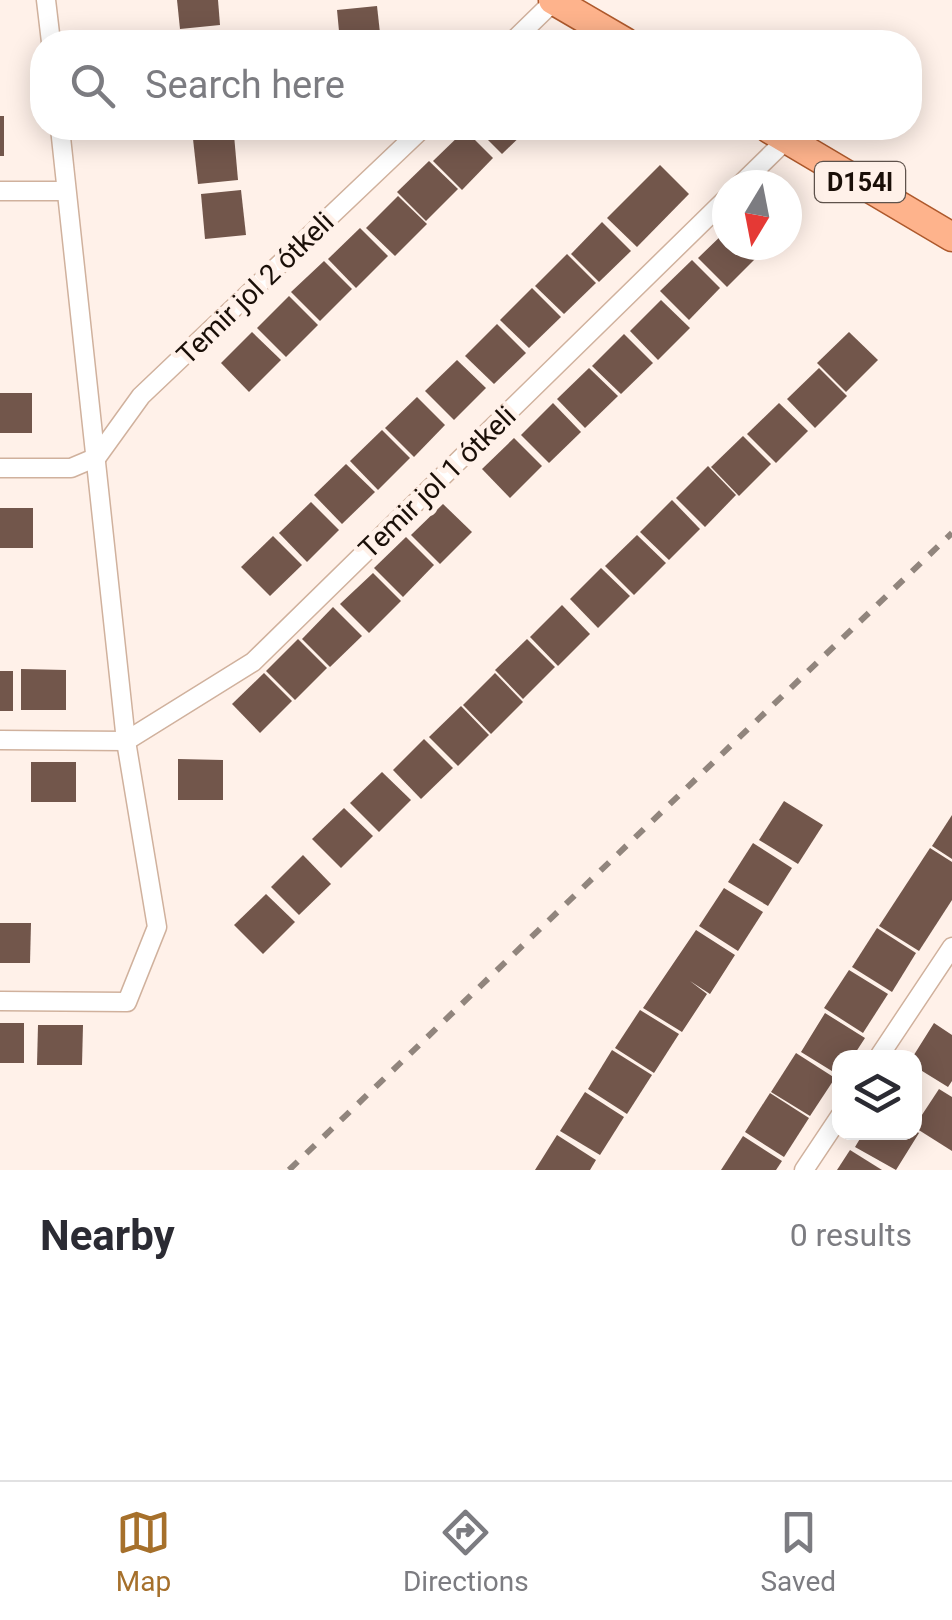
<!DOCTYPE html>
<html lang="en">
<head>
<meta charset="utf-8">
<style>
	:root { --surface:#fff; --page:#f2f2f3; --text:#2b2b33; --muted:#7c7c81; --line:#e1e1e2; --accent:#a6702b }
	body { margin:0; font-family:Roboto,sans-serif; background:var(--page); color:var(--text) }
	.controls { position:absolute; right:30px; bottom:30px; display:grid; overflow:hidden; border-radius:20px; box-shadow:0 5px 25px #0003 }
	.controls button { width:90px; height:90px; display:grid; place-items:center; padding:0; border:0; border-bottom:2px solid var(--line); background:var(--surface); color:var(--text); font:50px sans-serif }
	.compass { position:absolute; left:712px; top:170px; width:90px; height:90px; border-radius:50%; background:var(--surface); box-shadow:0 5px 25px #0003; rotate:190deg }
	.list { margin:0; padding:0; list-style:none }
	h2 { display:flex; justify-content:space-between; align-items:center; height:130px; margin:0; padding:0 40px; font-size:42px }
	h2 small { font-size:32px; font-weight:400; color:var(--muted) }
	.icon { flex:none; width:55px; height:55px; fill:none; stroke:currentColor; stroke-width:2; stroke-linecap:round; stroke-linejoin:round }
	.map { position:relative; flex:none; width:952px; height:1170px; overflow:hidden }
	.search { position:absolute; background:var(--surface); box-shadow:0 5px 25px #0003; left:30px; right:30px; top:30px; height:110px; display:flex; align-items:center; gap:25px; box-sizing:border-box; padding:0 35px; border-radius:40px; color:var(--muted); font-size:38px }
	.sheet { height:310px; background:var(--surface) }
	nav { display:flex; justify-content:space-around; align-items:center; box-sizing:border-box; height:140px; border-top:2px solid var(--line); background:var(--surface); font-size:28px; color:var(--muted) }
	nav a { display:grid; justify-items:center; gap:5px }
	nav .on { color:var(--accent) }
	.map>svg:first-child { display:block }
	.building { fill:#72564b }
	.lines { fill:none; stroke-linecap:round; stroke-linejoin:round }
	.street-casing { stroke:#d0b19d; stroke-width:21 }
	.primary-casing { stroke:#ae592c; stroke-width:31 }
	.street { stroke:#fff; stroke-width:18 }
	.primary { stroke:#feb38c; stroke-width:28 }
	.rail { stroke:#91857d; stroke-width:6; stroke-dasharray:12 12; stroke-linecap:butt }
	.labels { text-anchor:middle; stroke-width:10; stroke-linejoin:round; paint-order:stroke }
	.shield { fill:#fff1e9; stroke:#5f534c; stroke-width:2.5 }
	.shield-label { font-size:25px; font-weight:bold; fill:#1a0f08 }
	.street-label { font-size:28px; fill:#1a0f08; stroke:#fff1e9 }
</style>
</head>
<body>
<div class="map">
<svg width="952" height="1170" viewBox="0 0 952 1170">
	<rect width="100%" height="100%" fill="#fff1e9"/>
	<g class="building">
		<polygon points="177,0 218,0 220,25 180,29"/>
		<polygon points="377,6 381,42 340,42 337,10"/>
		<polygon points="221,32 222,42 181,42 180,36"/>
		<rect x="0" y="116" width="4" height="40"/>
		<polygon points="476,128 529,128 502,154"/>
		<polygon points="465,130 493,158 462,190 433,161"/>
		<polygon points="234,135 238,180 198,184 193,139"/>
		<polygon points="429,161 458,189 426,221 397,192"/>
		<polygon points="660,165 689,194 637,247 607,218"/>
		<polygon points="241,190 246,235 205,239 201,194"/>
		<polygon points="398,196 427,224 395,256 366,228"/>
		<polygon points="602,222 631,251 599,282 571,254"/>
		<polygon points="360,228 388,256 356,288 328,259"/>
		<polygon points="727,230 727,245 748,245 759,255 727,287 698,258"/>
		<polygon points="567,254 596,283 564,314 535,286"/>
		<polygon points="692,260 720,288 689,320 660,291"/>
		<polygon points="324,261 352,289 320,321 291,292"/>
		<polygon points="532,288 561,317 529,348 500,320"/>
		<polygon points="289,296 318,325 286,357 257,328"/>
		<polygon points="661,300 690,328 658,360 630,331"/>
		<polygon points="497,324 526,353 494,384 465,356"/>
		<polygon points="252,332 281,360 249,392 221,363"/>
		<polygon points="849,332 878,360 846,392 817,363"/>
		<polygon points="624,334 653,363 621,394 592,366"/>
		<polygon points="457,360 486,388 454,420 425,391"/>
		<polygon points="589,368 618,396 585,428 557,399"/>
		<polygon points="819,368 847,396 815,428 787,399"/>
		<rect x="0" y="393" width="32" height="40"/>
		<polygon points="417,397 445,425 414,457 385,428"/>
		<polygon points="553,403 581,432 549,463 521,435"/>
		<polygon points="779,403 808,431 776,463 747,434"/>
		<polygon points="382,430 410,458 378,490 350,461"/>
		<polygon points="743,436 771,464 739,496 711,467"/>
		<polygon points="514,438 542,466 510,498 482,469"/>
		<polygon points="346,464 375,492 342,524 314,495"/>
		<polygon points="708,466 736,495 705,527 676,498"/>
		<polygon points="672,500 700,529 669,560 640,532"/>
		<polygon points="311,502 339,530 307,562 279,533"/>
		<polygon points="443,504 472,532 440,564 411,535"/>
		<rect x="0" y="508" width="33" height="40"/>
		<polygon points="637,535 666,563 634,595 605,566"/>
		<polygon points="273,536 302,565 270,596 241,567"/>
		<polygon points="406,537 434,565 403,597 374,568"/>
		<polygon points="601,568 630,596 598,628 570,599"/>
		<polygon points="373,573 401,601 369,633 340,604"/>
		<polygon points="562,605 590,634 558,666 530,637"/>
		<polygon points="333,607 362,636 330,667 302,639"/>
		<polygon points="298,639 327,668 295,700 266,671"/>
		<polygon points="527,639 555,667 523,699 495,670"/>
		<polygon points="21,669 66,670 66,710 21,710"/>
		<rect x="0" y="671" width="13" height="40"/>
		<polygon points="264,673 292,701 260,733 232,704"/>
		<polygon points="495,673 523,702 491,734 463,705"/>
		<polygon points="461,706 489,735 458,766 429,737"/>
		<polygon points="424,739 453,768 421,799 393,770"/>
		<polygon points="178,759 223,760 223,800 178,800"/>
		<rect x="31" y="762" width="45" height="40"/>
		<polygon points="382,772 411,800 379,832 350,803"/>
		<polygon points="784,801 823,825 798,864 759,840"/>
		<polygon points="344,808 373,836 341,868 312,839"/>
		<polygon points="952,815 952,859 932,846"/>
		<polygon points="753,843 792,868 768,906 728,882"/>
		<polygon points="930,848 952,862 952,900 919,951 879,926"/>
		<polygon points="303,855 331,884 299,915 271,887"/>
		<polygon points="724,888 763,912 738,951 699,926"/>
		<polygon points="266,894 295,922 263,954 234,925"/>
		<polygon points="0,923 31,923 30,963 0,963"/>
		<polygon points="877,928 916,953 892,992 852,967"/>
		<polygon points="696,930 735,955 710,994 690,981 707,994 682,1032 643,1008"/>
		<polygon points="849,970 888,994 863,1033 824,1008"/>
		<polygon points="640,1010 679,1034 654,1073 615,1048"/>
		<polygon points="825,1013 865,1038 852,1058 840,1058 840,1076 801,1052"/>
		<rect x="0" y="1023" width="24" height="40"/>
		<polygon points="934,1023 952,1035 952,1081 948,1087 914,1066 914,1058 912,1058"/>
		<polygon points="38,1025 83,1025 82,1065 37,1065"/>
		<polygon points="612,1050 652,1075 627,1114 588,1089"/>
		<polygon points="796,1053 835,1078 810,1116 771,1092"/>
		<polygon points="939,1089 952,1097 952,1151 914,1127"/>
		<polygon points="585,1092 624,1117 600,1155 560,1131"/>
		<polygon points="770,1093 809,1118 784,1157 745,1132"/>
		<polygon points="914,1130 919,1133 896,1170 855,1147 864,1132 914,1132"/>
		<polygon points="557,1135 596,1160 590,1170 535,1170"/>
		<polygon points="743,1136 782,1161 776,1170 721,1170"/>
		<polygon points="850,1150 882,1170 837,1170"/>
	</g>
	<g class="lines">
		<g class="street-casing">
			<g id="street">
				<polyline points="46,0 51,42"/>
				<polyline points="512,42 554,1"/>
				<polyline points="740,185 787,139"/>
				<polyline points="0,191 66,191"/>
				<polyline points="0,468 71,468 97,457 141,396 423,128"/>
				<polyline points="0,740 126,741 253,662 727,198"/>
				<polyline points="0,1001 127,1002 157,927 126,741 60,128"/>
				<polyline points="878,1058 952,947"/>
				<polyline points="804,1170 840,1116"/>
			</g>
		</g>
		<g class="primary-casing">
			<g id="primary">
				<polyline points="553,0 625,42"/>
				<polyline points="768,128 952,237"/>
			</g>
		</g>
		<use href="#street" class="street"/>
		<use href="#primary" class="primary"/>
		<polyline class="rail" points="289,1170 952,533"/>
	</g>
	<g class="labels">
		<rect class="shield" x="815" y="162" width="90" height="40" rx="8"/>
		<g class="shield-label">
			<text x="860" y="191">D154l</text>
		</g>
		<g class="street-label">
			<text transform="translate(255 288) rotate(-44)" y="10">Temir jol 2 ótkeli</text>
			<text transform="translate(437 482) rotate(-44)" y="10">Temir jol 1 ótkeli</text>
		</g>
	</g>
</svg>
<div class="controls">
<button><svg class="icon" aria-label="layers" viewBox="0 0 24 24"><path d="M12 4l9 5-9 5-9-5zM3 14l9 5 9-5"/></svg></button>
</div>
<svg class="compass" viewBox="-18 -18 36 36"><path d="M0-13l5 13h-10z" fill="#e53935"/><path d="M0 13l5-13h-10z" fill="#7c7c81"/></svg>
<div class="search"><svg class="icon" aria-label="search" viewBox="0 0 24 24"><circle cx="10" cy="10" r="6"/><path d="M15 15l6 6"/></svg>Search here</div>
</div>
<section class="sheet">
<h2>Nearby<small>0 results</small></h2>
<ul class="list">
</ul>
</section>
<nav>
<a class="on"><svg class="icon" aria-label="map" viewBox="0 0 24 24"><path d="M3 6l6-2 6 2 6-2v14l-6 2-6-2-6 2zM9 4v14M15 6v14"/></svg>Map</a>
<a><svg class="icon" aria-label="directions" viewBox="0 0 24 24"><path d="M12 3l9 9-9 9-9-9zM9 14v-3h6M13 9l2 2-2 2"/></svg>Directions</a>
<a><svg class="icon" aria-label="saved" viewBox="0 0 24 24"><path d="M7 4h10v16l-5-4-5 4z"/></svg>Saved</a>
</nav>
</body>
</html>
